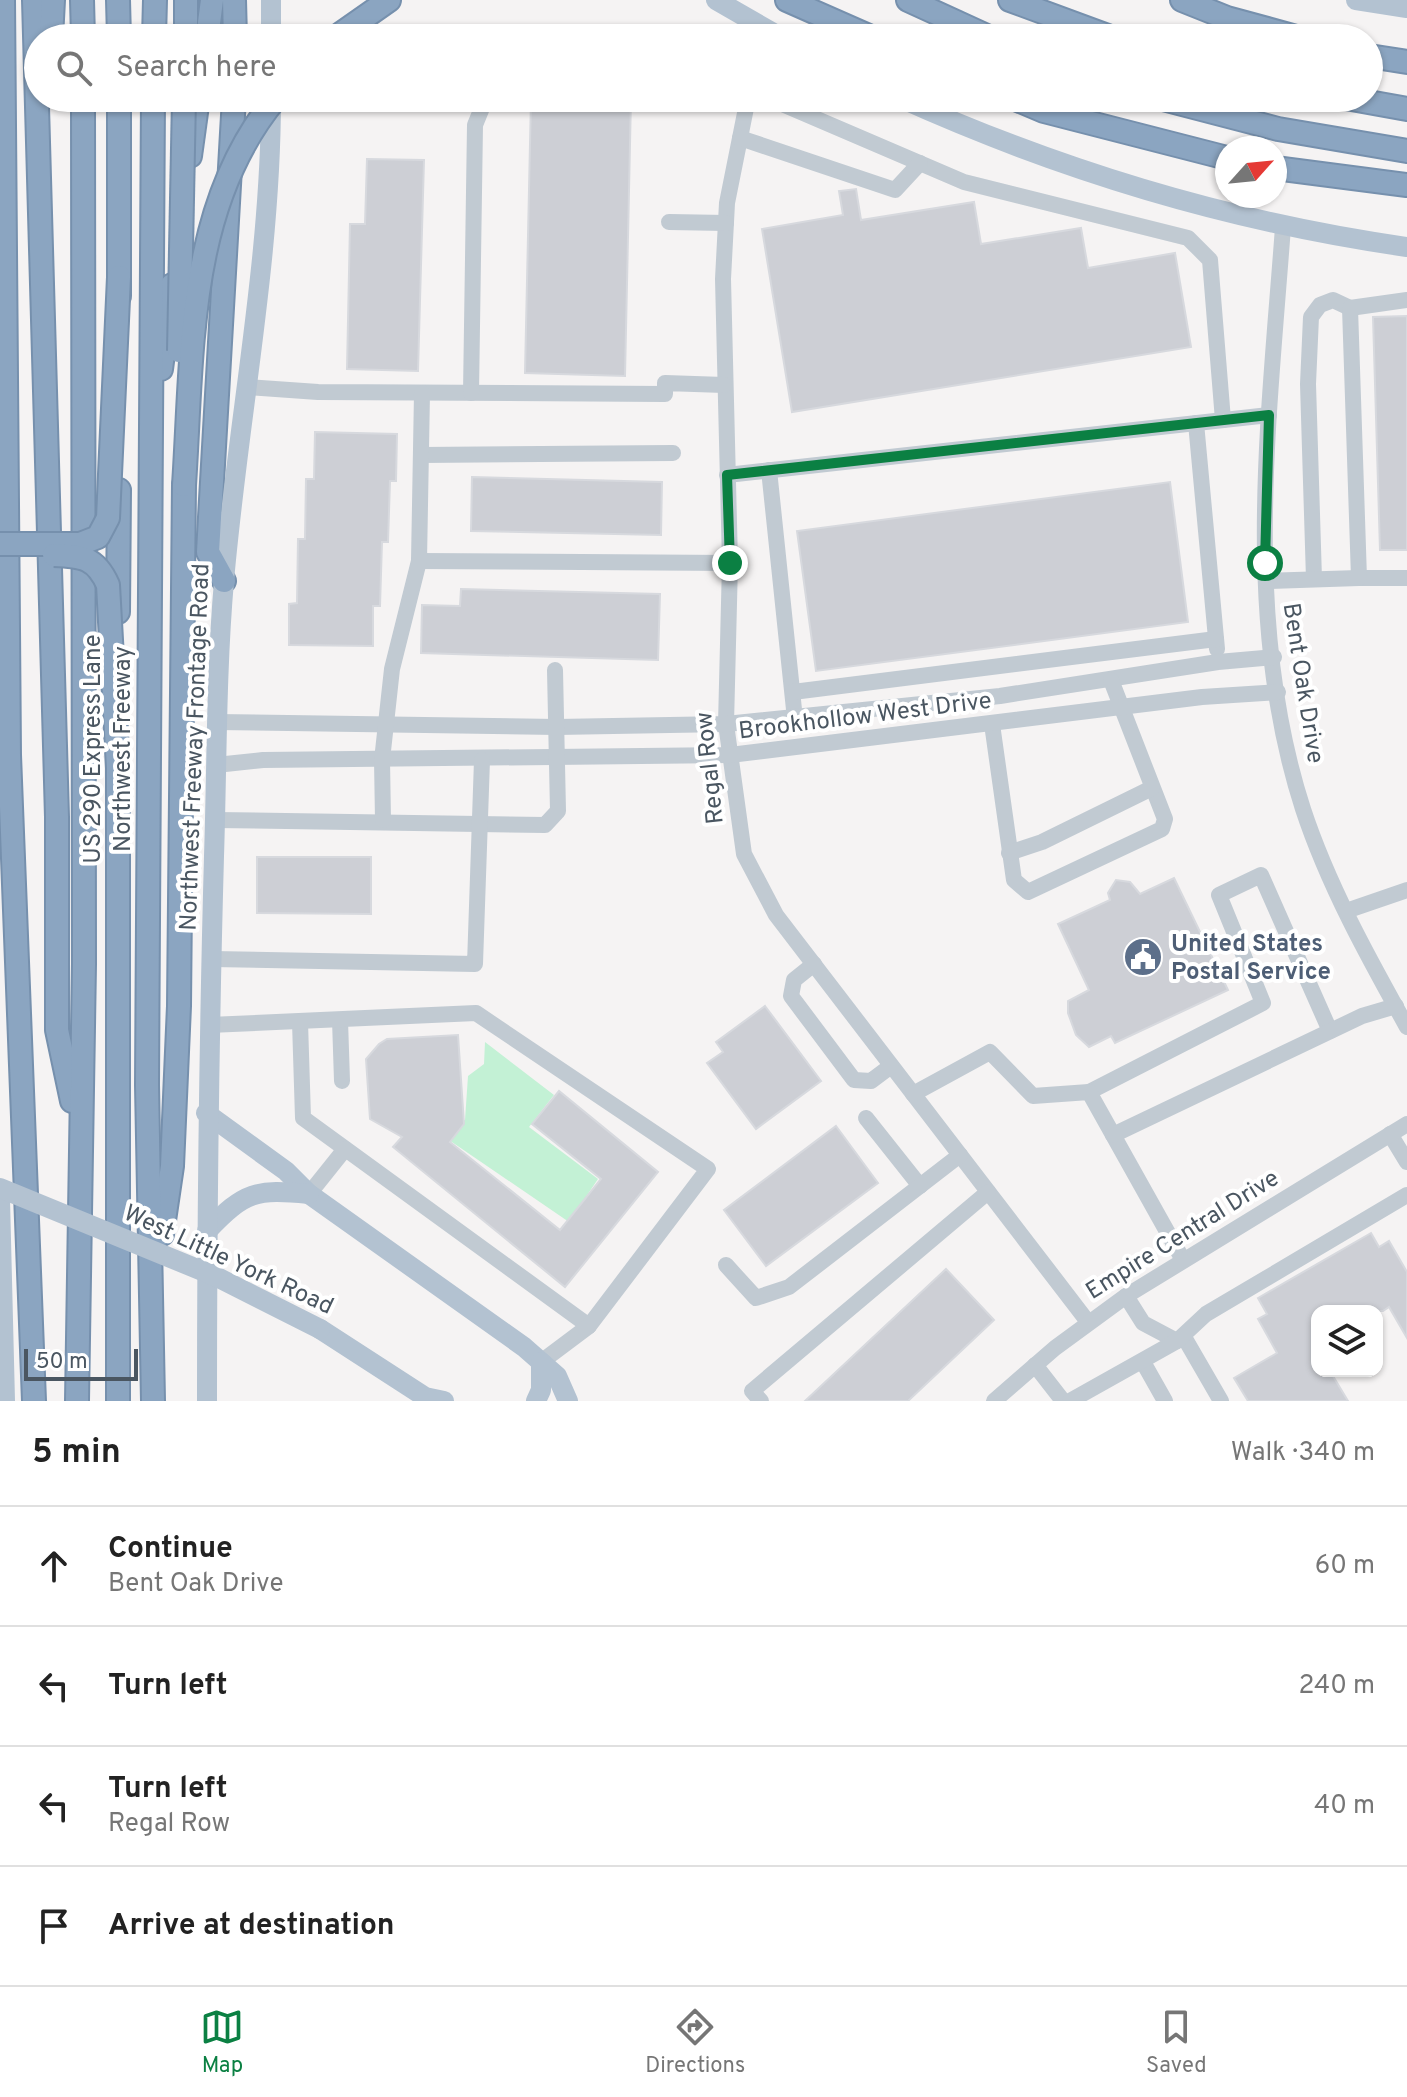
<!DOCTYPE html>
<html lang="en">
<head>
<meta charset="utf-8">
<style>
	:root { --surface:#fff; --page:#f6f6f6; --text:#222; --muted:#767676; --line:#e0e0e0; --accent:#0b8043 }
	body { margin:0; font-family:Overpass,sans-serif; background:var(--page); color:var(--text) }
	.controls { position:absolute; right:24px; bottom:24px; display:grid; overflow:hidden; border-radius:16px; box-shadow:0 2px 6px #0004 }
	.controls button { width:72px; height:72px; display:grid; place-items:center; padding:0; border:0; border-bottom:2px solid var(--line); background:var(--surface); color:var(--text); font:40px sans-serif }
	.compass { position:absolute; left:1215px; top:136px; width:72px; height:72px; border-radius:50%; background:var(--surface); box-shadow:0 2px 6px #0004; rotate:63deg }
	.scale { position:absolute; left:24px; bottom:20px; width:114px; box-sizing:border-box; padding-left:8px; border:4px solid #4a5661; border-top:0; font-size:22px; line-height:28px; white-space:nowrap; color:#4a5661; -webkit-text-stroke:6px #fff; paint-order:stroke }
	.stop { position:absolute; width:24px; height:24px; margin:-18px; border:6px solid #0b8043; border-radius:50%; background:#fff }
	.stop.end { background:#0b8043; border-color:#fff; box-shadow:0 2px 8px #0008 }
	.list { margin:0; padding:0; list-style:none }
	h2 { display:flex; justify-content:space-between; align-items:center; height:104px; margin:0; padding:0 32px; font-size:34px }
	h2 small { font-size:26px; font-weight:400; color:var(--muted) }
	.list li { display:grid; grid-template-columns:52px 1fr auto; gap:24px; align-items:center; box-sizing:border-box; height:120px; padding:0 32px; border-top:2px solid var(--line) }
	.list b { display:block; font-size:30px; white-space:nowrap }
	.list p { margin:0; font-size:26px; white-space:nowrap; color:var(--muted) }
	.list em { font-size:26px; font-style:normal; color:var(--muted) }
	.icon { flex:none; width:44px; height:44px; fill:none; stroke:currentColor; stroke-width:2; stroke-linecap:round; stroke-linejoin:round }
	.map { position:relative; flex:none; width:1407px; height:1401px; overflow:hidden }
	.search { position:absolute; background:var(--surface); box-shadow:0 2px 6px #0004; left:24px; right:24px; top:24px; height:88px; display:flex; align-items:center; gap:20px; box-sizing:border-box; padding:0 28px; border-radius:44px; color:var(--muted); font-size:30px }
	.sheet { height:584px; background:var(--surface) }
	nav { display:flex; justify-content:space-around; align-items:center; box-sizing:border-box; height:112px; border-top:2px solid var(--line); background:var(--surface); font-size:22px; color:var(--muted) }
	nav a { display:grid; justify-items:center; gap:4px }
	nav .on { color:var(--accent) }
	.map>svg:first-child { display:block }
	.green { fill:#c3f1d5 }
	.building { fill:#cdcfd5; stroke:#d7d9de; stroke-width:2 }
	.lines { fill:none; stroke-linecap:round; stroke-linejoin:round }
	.highway-casing { stroke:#7690ad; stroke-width:26 }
	.minor { stroke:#c1cad2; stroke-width:16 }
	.major { stroke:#b3c2d1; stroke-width:20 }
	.highway { stroke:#8ba5c1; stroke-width:22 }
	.highway-bridge-casing { stroke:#7690ad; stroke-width:26; stroke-linecap:butt }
	.major-bridge { stroke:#b3c2d1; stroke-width:20 }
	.highway-bridge { stroke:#8ba5c1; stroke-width:22 }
	.route { stroke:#0b8043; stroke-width:10 }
	.labels { text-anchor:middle; stroke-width:8; stroke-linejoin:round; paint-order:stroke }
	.street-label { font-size:24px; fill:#4a5661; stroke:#fff }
	.service-label { font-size:24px; font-weight:bold; fill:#4e5e75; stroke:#fff; text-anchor:start }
</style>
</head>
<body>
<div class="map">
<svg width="1407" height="1401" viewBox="0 0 1407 1401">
	<rect width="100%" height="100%" fill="#f5f3f3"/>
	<polygon class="green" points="485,1042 554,1095 529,1127 598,1179 569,1222 446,1138 452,1123 465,1120 468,1076 484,1064"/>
	<g class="building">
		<polygon points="531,98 631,98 625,376 525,373"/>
		<polygon points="367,159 424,160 418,371 347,369 350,224 365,224"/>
		<polygon points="856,189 861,220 974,202 981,244 1081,228 1088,268 1175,253 1191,347 792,412 762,229 843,215 839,191"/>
		<polygon points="1407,316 1407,550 1380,550 1373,317"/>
		<polygon points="315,432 397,434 396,481 390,481 388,542 382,542 380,606 373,606 373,646 289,645 289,604 297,603 298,539 305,539 306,479 314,479"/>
		<polygon points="472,477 662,482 661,535 471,531"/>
		<polygon points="1170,482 1188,622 816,671 797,531"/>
		<polygon points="461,589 660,594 658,660 421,653 422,605 460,606"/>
		<polygon points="257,857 371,857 371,914 257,913"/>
		<polygon points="1174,878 1228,990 1115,1043 1111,1036 1089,1047 1076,1035 1068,1013 1068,1001 1089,990 1058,924 1110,900 1108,893 1116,880 1130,882 1140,894"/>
		<polygon points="765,1006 821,1081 756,1129 707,1063 723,1052 716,1042"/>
		<polygon points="458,1035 464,1124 450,1142 560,1230 601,1179 532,1124 559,1091 658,1172 565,1287 393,1147 402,1137 370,1119 366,1059 379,1044 387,1039"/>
		<polygon points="836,1126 878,1183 766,1266 724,1210"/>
		<polygon points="1371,1233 1379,1247 1389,1241 1407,1272 1407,1338 1389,1307 1383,1311 1317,1311 1317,1371 1330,1371 1348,1401 1248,1401 1234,1378 1277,1353 1258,1319 1267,1314 1258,1298"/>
		<polygon points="946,1269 994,1320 908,1401 805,1401"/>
	</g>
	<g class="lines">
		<g class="highway-casing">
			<g id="highway">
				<polyline points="3,0 9,755 34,1401"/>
				<polyline points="34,0 57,817 57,1030 72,1101"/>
				<polyline points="82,0 83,38"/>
				<polyline points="118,0 119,38"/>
				<polyline points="234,0 235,38"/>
				<polyline points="787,0 873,38"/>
				<polyline points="908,0 991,38"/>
				<polyline points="1010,0 1113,38"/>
				<polyline points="1182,0 1227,18 1300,38"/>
				<polyline points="51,38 53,0"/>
				<polyline points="154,38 155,0"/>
				<polyline points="186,38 186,0"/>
				<polyline points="207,38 212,0"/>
				<polyline points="335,38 389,0"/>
				<polyline points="1369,56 1407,62"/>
				<polyline points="119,98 119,296"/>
				<polyline points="1013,98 1044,111 1227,158"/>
				<polyline points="1159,98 1278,129 1407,151"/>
				<polyline points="1346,98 1407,109"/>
				<polyline points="190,156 198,98"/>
				<polyline points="1275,168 1407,185"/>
				<polyline points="161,369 172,285"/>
				<polyline points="224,581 208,552 234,98"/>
				<polyline points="118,612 119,490"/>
				<polyline points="118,750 118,1401"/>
				<polyline points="162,1234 172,1166 179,1006 184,485"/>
				<polyline points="77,1401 84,964 83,98"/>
				<polyline points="153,1401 147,1085 153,98"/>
			</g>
		</g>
		<g class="minor">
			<polyline points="748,98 727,203 723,279 730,563 726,724 744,854 776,915 1088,1322"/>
			<polyline points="768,98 964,182 1188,238 1210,260 1223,420"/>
			<polyline points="740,138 895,190 920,163"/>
			<polyline points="669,222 726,223"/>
			<path d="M1283,227C1269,419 1242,621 1303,809C1328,885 1368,957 1407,1027"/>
			<polyline points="248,387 318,392 665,394 665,383 724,385"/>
			<polyline points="471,393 475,125 486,98"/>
			<polyline points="1196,423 1217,649"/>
			<polyline points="421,455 673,453"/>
			<polyline points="769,470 795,719"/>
			<polyline points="727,475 1269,415"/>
			<polyline points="419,561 730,563"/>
			<polyline points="1359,578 1407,578"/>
			<polyline points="1314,579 1308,384 1311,317 1320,305 1333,300 1350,308"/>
			<polyline points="1266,581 1359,578 1350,308 1407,300"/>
			<polyline points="793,692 1216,639"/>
			<polyline points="216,722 557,727 726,724 1000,696 1218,662 1274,657"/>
			<polyline points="992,724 1014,880 1028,892 1162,829 1165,819 1111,680"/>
			<polyline points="216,765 263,760 730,755 1202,697 1278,692"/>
			<polyline points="215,820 545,825 558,811 555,670"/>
			<polyline points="383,820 382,760 392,669 419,561 422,393"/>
			<polyline points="1009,853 1042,842 1152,788"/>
			<polyline points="1346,911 1407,890"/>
			<polyline points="212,959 475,964 482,760"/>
			<polyline points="814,964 794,980 791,996 854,1080 871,1081 891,1066"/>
			<polyline points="340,1020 342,1081"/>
			<polyline points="300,1022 303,1118 589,1326"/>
			<polyline points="209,1025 476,1013 708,1169 589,1326 541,1362"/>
			<polyline points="1089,1092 1263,1003 1219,895 1261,875 1330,1031"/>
			<polyline points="913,1094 990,1052 1033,1096 1089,1092 1183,1260"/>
			<polyline points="866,1118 920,1186"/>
			<polyline points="1390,1134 1407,1162"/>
			<polyline points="1113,1135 1362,1016 1396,1006"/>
			<polyline points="309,1194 345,1149"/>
			<polyline points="726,1265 756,1298 789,1287 960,1155"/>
			<polyline points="1126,1296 1143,1323 1177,1341"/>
			<polyline points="1184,1337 1221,1401"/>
			<polyline points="1143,1362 1165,1401"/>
			<polyline points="1035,1365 1063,1401"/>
			<polyline points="761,1401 752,1391 988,1192"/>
			<polyline points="994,1401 1055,1348 1126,1296 1407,1124"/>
			<polyline points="1070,1401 1177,1341 1206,1314 1407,1195"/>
		</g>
		<g class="major">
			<polyline points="271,0 271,38"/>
			<polyline points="716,0 782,38"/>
			<polyline points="1356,0 1407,8"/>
			<path d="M900,98C1062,171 1231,222 1407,247"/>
			<polyline points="206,1113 286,1171 309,1194 524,1347 557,1376 568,1401"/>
			<polyline points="0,1199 5,1401"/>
			<path d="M207,1231C245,1191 256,1189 309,1194"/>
			<polyline points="320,1329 425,1397 444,1401"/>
			<path d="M207,1401C207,1219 209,1038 214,856C217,765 216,673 224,581C238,419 271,261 271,98"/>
			<polyline points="536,1401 541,1390 541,1362"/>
		</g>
		<use href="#highway" class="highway"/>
		<g class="highway-bridge-casing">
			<g id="highway-bridge">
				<polyline points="179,351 184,98"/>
				<path d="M184,485C193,352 186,206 276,98"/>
				<polyline points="0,544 80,544 98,537 108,518 119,277"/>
				<path d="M54,555C83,556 96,558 108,585L118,768"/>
			</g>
		</g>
		<polyline class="major-bridge" points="0,1188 217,1277 320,1329"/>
		<use href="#highway-bridge" class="highway-bridge"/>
	</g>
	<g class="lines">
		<polyline class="route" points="730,563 727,475 1269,415 1265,563"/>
	</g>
	<defs>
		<g id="civic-disc" transform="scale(2)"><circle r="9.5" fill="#5c6f8a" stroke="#fff"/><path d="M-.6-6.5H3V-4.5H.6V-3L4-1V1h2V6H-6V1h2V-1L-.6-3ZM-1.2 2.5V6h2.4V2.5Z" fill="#fff"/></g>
	</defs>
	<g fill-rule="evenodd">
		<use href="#civic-disc" x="1143" y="957"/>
	</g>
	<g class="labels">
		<g class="street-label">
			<text transform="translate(1304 683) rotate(81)" y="8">Bent Oak Drive</text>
			<text transform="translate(865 715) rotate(-7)" y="8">Brookhollow West Drive</text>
			<text transform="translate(194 747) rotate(-88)" y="8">Northwest Freeway Frontage Road</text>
			<text transform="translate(92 749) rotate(-90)" y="8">US 290 Express Lane</text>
			<text transform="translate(122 749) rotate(-90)" y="8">Northwest Freeway</text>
			<text transform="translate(709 768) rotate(-96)" y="8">Regal Row</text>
			<text transform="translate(1182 1234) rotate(-32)" y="8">Empire Central Drive</text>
			<text transform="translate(229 1259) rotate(25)" y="8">West Little York Road</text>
		</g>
		<g class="service-label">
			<text x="1171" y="951">United States<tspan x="1171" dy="28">Postal Service</tspan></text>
		</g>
	</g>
</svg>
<div class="controls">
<button><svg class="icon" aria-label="layers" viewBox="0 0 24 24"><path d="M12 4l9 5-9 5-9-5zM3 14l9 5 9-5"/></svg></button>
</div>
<svg class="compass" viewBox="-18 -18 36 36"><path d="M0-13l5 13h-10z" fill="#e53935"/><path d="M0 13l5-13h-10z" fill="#767676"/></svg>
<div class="scale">50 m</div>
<div class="stop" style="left:1265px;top:563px"></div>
<div class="stop end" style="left:730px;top:563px"></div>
<div class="search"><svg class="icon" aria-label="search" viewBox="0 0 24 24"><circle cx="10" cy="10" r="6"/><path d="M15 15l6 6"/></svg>Search here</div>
</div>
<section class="sheet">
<h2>5 min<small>Walk · 340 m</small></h2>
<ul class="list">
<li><svg class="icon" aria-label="ahead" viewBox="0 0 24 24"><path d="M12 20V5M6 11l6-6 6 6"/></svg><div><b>Continue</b><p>Bent Oak Drive</p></div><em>60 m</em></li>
<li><svg class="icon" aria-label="left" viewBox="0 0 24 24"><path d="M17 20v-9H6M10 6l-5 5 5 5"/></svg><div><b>Turn left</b></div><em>240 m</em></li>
<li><svg class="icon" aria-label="left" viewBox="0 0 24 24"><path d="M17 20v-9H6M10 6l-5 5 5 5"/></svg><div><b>Turn left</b><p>Regal Row</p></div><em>40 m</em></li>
<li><svg class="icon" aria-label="arrive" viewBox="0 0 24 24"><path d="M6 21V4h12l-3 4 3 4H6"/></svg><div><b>Arrive at destination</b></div></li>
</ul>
</section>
<nav>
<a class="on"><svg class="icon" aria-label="map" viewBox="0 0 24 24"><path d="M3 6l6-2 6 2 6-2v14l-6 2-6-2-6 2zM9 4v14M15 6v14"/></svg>Map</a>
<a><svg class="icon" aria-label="directions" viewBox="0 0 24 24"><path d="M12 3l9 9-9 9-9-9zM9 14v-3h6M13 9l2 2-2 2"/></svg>Directions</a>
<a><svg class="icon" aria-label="saved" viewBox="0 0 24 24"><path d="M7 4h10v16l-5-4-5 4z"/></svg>Saved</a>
</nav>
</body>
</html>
